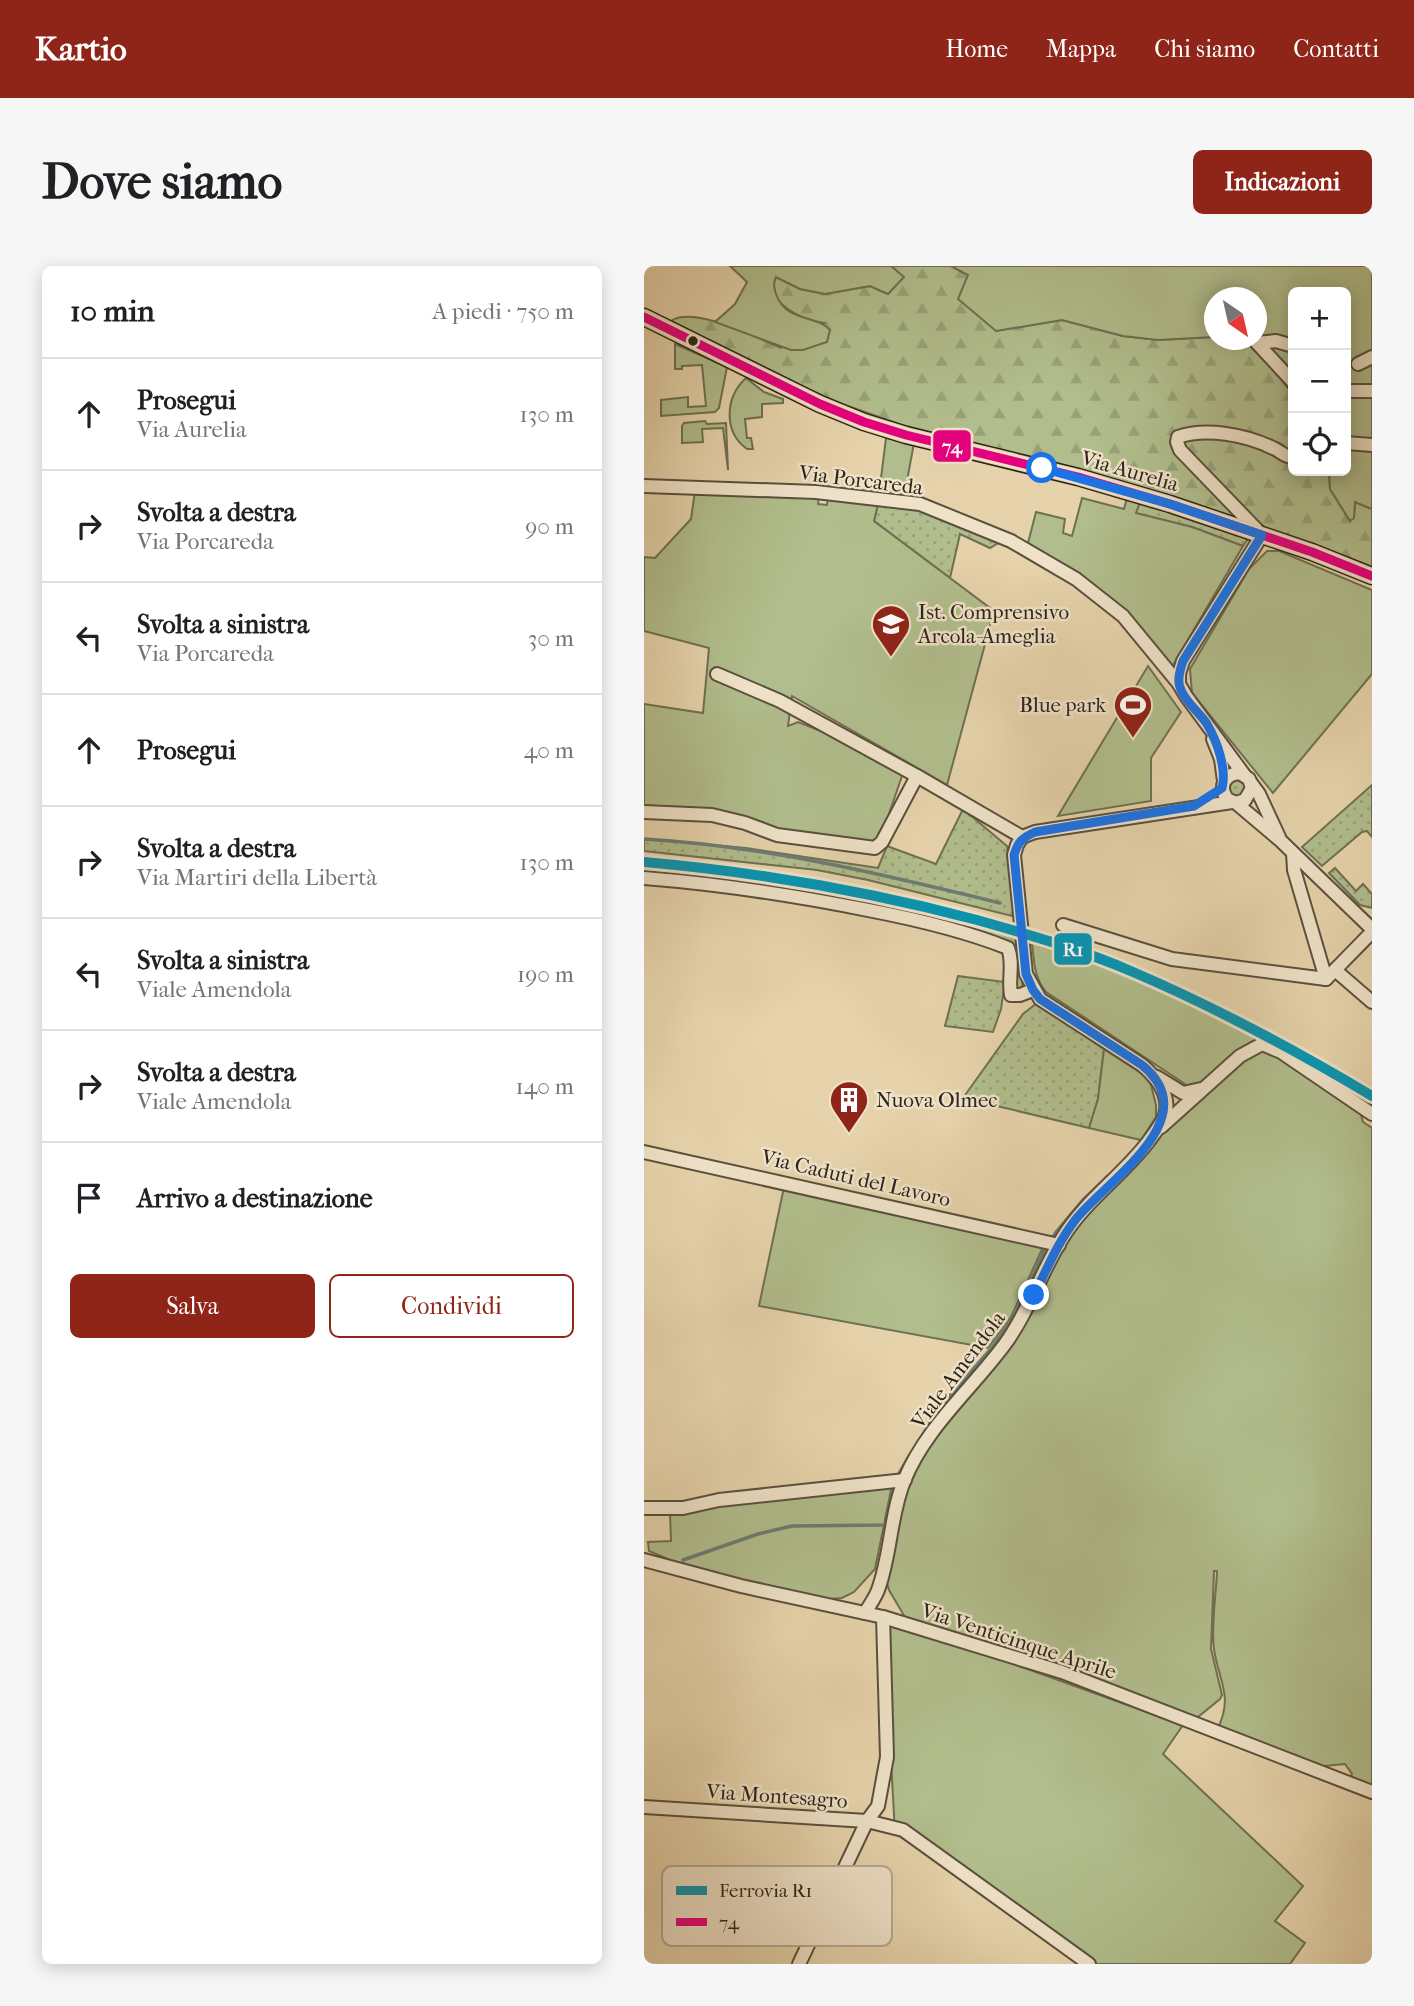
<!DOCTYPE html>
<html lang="it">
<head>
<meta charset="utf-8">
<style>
	:root { --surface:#fff; --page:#f6f6f6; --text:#202124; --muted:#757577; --line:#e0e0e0; --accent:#8f2418 }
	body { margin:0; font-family:"IM FELL French Canon",serif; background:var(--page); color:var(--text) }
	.controls { position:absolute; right:21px; top:21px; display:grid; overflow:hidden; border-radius:10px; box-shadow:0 4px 18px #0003 }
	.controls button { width:63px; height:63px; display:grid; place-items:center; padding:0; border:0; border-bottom:2px solid var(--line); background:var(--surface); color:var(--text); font:35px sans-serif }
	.compass { position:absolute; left:560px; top:21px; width:63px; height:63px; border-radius:50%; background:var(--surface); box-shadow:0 4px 18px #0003; rotate:146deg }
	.stop { position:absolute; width:21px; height:21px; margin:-16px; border:5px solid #1a73e8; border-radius:50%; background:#fff }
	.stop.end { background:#1a73e8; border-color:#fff; box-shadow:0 2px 7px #0008 }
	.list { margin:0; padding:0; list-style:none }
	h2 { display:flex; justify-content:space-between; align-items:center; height:91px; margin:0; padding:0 28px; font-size:30px }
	h2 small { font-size:23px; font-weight:400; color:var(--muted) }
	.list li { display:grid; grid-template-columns:46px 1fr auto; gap:21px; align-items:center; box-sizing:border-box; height:112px; padding:0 28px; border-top:2px solid var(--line) }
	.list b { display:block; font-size:26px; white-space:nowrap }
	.list p { margin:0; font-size:23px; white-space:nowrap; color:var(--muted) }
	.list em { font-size:23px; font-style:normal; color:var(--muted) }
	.actions { display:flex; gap:14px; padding:21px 28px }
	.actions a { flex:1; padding:16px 0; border:2px solid var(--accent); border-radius:10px; text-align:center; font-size:24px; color:var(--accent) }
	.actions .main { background:var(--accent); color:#fff }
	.icon { flex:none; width:38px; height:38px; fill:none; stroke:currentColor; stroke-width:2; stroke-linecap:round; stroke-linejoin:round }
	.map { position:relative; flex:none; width:728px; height:1698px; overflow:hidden; border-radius:10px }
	header { display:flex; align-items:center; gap:42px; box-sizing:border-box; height:98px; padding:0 35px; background:var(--accent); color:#fff }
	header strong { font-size:33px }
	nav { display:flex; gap:38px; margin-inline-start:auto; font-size:24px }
	.intro { display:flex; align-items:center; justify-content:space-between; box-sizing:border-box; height:168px; padding:0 42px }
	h1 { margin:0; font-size:49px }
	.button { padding:18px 32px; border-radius:10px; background:var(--accent); color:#fff; font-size:24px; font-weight:700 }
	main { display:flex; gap:42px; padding:0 42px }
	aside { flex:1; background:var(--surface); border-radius:10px; box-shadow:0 4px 18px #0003 }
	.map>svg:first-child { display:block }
	.grass { fill:url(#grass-dots); stroke:#6e7052; stroke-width:2 }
	.forest { fill:url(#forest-firs); stroke:#6e7052; stroke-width:2 }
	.green { fill:#b1bd8c; stroke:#6e7052; stroke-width:2 }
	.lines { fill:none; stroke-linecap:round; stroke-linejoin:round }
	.stream { stroke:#6c7c73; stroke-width:3.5 }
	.minor-casing { stroke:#5a503e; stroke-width:16 }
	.major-casing { stroke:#2c2419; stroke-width:19 }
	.minor { stroke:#efe2c8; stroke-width:12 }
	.major { stroke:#e6d3ab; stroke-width:16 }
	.bus-1-casing { stroke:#efe2c8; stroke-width:14 }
	.bus-1 { stroke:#e5007d; stroke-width:9 }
	.rail-1-casing { stroke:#efe2c8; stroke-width:16 }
	.rail-1 { stroke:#0795b3; stroke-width:10 }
	.route { stroke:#1a73e8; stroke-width:9 }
	.bus-dot { fill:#2c2419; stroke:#efe2c8; stroke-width:2.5 }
	.labels { text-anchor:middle; stroke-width:5; stroke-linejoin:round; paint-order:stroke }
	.street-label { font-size:21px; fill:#2c2419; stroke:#efe2c8 }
	.poi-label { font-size:21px; fill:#2c2419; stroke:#efe2c8; text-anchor:start }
	.key { fill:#efe2c8; stroke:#b4a994; stroke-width:2 }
	.key-label { font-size:19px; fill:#2c2419 }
	.line-badge { stroke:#efe2c8; stroke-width:2.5 }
	.badge-label { font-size:19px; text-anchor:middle; font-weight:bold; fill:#fff }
</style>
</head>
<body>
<header>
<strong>Kartio</strong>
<nav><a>Home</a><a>Mappa</a><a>Chi siamo</a><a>Contatti</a></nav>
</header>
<div class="intro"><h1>Dove siamo</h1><a class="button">Indicazioni</a></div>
<main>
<aside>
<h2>10 min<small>A piedi · 750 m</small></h2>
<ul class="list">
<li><svg class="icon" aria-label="ahead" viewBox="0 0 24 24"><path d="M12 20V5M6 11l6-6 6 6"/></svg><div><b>Prosegui</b><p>Via Aurelia</p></div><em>130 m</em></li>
<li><svg class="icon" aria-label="right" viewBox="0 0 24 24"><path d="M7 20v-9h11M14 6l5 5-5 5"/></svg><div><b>Svolta a destra</b><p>Via Porcareda</p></div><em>90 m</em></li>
<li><svg class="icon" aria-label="left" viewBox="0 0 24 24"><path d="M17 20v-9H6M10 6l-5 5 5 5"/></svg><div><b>Svolta a sinistra</b><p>Via Porcareda</p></div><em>30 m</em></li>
<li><svg class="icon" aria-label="ahead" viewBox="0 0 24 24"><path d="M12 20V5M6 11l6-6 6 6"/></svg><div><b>Prosegui</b></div><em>40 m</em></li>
<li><svg class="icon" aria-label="right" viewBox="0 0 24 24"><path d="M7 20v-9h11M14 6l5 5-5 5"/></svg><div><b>Svolta a destra</b><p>Via Martiri della Libertà</p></div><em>130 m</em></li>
<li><svg class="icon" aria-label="left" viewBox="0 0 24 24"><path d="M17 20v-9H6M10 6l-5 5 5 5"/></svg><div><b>Svolta a sinistra</b><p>Viale Amendola</p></div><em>190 m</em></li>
<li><svg class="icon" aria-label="right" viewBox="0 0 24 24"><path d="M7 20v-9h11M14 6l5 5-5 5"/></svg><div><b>Svolta a destra</b><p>Viale Amendola</p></div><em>140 m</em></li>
<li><svg class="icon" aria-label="arrive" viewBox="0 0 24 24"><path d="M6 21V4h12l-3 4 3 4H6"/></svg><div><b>Arrivo a destinazione</b></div></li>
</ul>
<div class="actions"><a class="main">Salva</a><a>Condividi</a></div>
</aside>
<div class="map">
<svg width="728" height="1698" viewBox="0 0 728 1698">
	<defs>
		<pattern id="grass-dots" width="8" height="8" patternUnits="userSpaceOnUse" patternTransform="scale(1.75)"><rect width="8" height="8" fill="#b1bd8c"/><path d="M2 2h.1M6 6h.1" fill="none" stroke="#98a278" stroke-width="1.8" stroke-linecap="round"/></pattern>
		<pattern id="forest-firs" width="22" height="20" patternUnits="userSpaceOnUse" patternTransform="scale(1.75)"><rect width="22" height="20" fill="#b1bd8c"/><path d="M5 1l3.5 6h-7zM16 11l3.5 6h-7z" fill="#98a278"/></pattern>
	</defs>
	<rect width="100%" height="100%" fill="#e6d3ab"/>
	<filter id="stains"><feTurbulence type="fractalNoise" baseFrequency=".00286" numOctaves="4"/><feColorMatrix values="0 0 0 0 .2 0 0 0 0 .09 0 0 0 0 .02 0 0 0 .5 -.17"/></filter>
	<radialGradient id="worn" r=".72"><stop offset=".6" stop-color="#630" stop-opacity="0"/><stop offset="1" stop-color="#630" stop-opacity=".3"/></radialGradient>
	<g class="grass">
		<polygon points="496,236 604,273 599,280 548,261 491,247"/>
		<polygon points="234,238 276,241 359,274 346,282 316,268 306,312 230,255"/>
		<circle cx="593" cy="522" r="9"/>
		<polygon points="728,519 728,571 723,565 718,566 678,600 658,581"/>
		<polygon points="319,543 363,580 372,651 224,614 173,604 0,585 0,573 102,582 234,602 243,580 292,598"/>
		<path d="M0,601C126,613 252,632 372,673L376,691L379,725L368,724L370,693L341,669L0,609Z"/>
		<polygon points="691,602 712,625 719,618 728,628 728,642 716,639 685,607"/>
		<polygon points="314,710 361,716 357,743 349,766 301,760"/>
		<polygon points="393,737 460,783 454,833 445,862 319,832 379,748"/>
	</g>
	<path class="forest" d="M247,0H307L324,9L352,65L418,54L479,70L514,74L570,71V74L609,76L649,129V205H685L686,223L706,255L710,251L711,236L728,243V304L472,214L258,159L198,138L142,114L27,55C49,39 113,72 137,82L180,57C160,54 119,38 132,11L156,23L181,28L226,20L244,28L259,11Z"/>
	<g class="green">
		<path d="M86,0H247L260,11L244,28L226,20L181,28L156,23L132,11C129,17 130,21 132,28C142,57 172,48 186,64L183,76L159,84H147L71,56L91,38L103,16Z"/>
		<polygon points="307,0 728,0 728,243 711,236 710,252 706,255 686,223 685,205 702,205 702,26 649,26 649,128 609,76 594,74 612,74 612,32 570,32 570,71 514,74 479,70 418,54 352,65 314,33 324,9"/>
		<polygon points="31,78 83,101 75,142 71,146 17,150 17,134 44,131 44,141 62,140 58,99 38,100 38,103 31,103"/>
		<path d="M102,112L120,126L139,133V137L118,138V151L101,153L103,172H107L109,183H103C79,166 81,131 102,112Z"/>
		<polygon points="61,155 63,158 82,157 84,204 79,162 58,163 59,176 38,177 38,160 40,157"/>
		<polygon points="242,172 270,177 260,231 235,228"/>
		<polygon points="51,225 175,230 174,238 183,239 184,230 234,238 230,255 350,345 303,519 148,430 144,460 154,456 187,469 259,507 235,577 134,565 67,545 0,539 0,438 59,447 65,382 0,365 0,291 11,292 47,253"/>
		<polygon points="438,232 480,243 483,232 496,236 492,247 548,261 599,280 528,401 421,301 384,277 392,246 421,253 419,267 428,270"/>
		<polygon points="623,285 635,285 728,324 728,408 629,527 548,427 546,403 605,303"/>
		<polygon points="504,400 537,446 507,492 507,535 414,550"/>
		<path d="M388,677C467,702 544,730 615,772L597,782L561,817L544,820L402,726C390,712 390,695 388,677Z"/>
		<path d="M618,780L715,841L719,856L728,862V1524L705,1516L708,1508L701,1498L670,1501L573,1464C590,1430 575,1417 570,1383C567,1360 572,1329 573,1305H570L567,1383L578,1429L576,1433L549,1455L265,1358L245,1324L240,1307L262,1215L287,1172L361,1081L420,973L512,868L559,824Z"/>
		<polygon points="460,783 500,809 507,819 512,839 512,851 497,874 445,862 454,833"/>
		<polygon points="140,921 399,981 367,1051 344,1082 115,1040"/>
		<polygon points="248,1219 231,1303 210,1326 198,1332 185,1333 127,1322 45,1302 5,1285 4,1276 27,1275 26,1247 76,1236"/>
		<polygon points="239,1351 539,1459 519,1488 659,1620 631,1655 661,1677 646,1698 445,1698 251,1567"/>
	</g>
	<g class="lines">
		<g class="stream">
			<path d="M0,573C121,580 238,608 356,637"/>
			<polyline points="277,1172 299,1137 347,1083 370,1051 401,983 413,965 439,934 464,910"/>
			<polyline points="253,1211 265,1190"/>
			<polyline points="39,1294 114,1268 148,1260 242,1259 250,1218"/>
		</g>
		<g class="minor-casing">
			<g id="minor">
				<polyline points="613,77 649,116"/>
				<polyline points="613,77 632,75 649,80"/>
				<polyline points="714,98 728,91"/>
				<polyline points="702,125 728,125"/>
				<polyline points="702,177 728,179"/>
				<polyline points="0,220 172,226 276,238 367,275 432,313 479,350 535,418 542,430 601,510"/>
				<polyline points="73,408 136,435 273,510"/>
				<path d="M535,418V408L539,395L618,269L536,184L533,176L534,171C562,161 602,169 629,182C637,185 640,191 649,191"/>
				<polyline points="569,473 577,493 580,515"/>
				<polyline points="607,517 615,528 635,571"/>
				<path d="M592,537L601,534L608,522L605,513L596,507C581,508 574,520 583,533L592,537L637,575L728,663"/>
				<polyline points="0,546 68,549 101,557 133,569 231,582 238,576 273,510 378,571"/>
				<polyline points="378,571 391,566 588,536"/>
				<polyline points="649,587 650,604 682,713"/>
				<path d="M0,612C76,618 149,629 224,644C271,653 319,664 364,682C370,698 364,712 367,729H376L389,724"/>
				<polyline points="419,659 528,693 682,713"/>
				<polyline points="691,704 728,736"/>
				<polyline points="682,713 728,666"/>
				<polyline points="513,811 539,827 557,823"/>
				<polyline points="517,861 596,790 618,778 637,786 728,848"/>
				<polyline points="0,886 415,979"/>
				<polyline points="0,1242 39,1242 75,1234 261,1214"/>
				<polyline points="0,1294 97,1320 239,1351 418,1406 728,1526"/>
				<path d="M221,1347C225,1340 231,1332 234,1324C247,1289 246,1250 260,1215C282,1161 327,1124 361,1078C385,1045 397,1006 419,971C441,935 478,910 504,876C510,868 518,858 521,849C527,829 512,811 498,799L396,733L382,708L370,589L373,579L378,571"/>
				<polyline points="0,1541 223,1555 234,1540 243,1491 239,1351"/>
				<polyline points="155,1698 223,1555 259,1564 445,1698"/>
			</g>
		</g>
		<g class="major-casing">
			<polyline id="major" points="0,51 176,138 220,156 262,169 434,211 526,238 668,286 728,310"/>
		</g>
		<use href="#minor" class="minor"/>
		<use href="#major" class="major"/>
		<g class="bus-1-casing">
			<polyline id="bus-1" points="0,51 176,138 220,156 262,169 434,211 526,238 668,286 728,310"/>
		</g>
		<use href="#bus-1" class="bus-1"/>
		<g class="rail-1-casing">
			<path id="rail-1" d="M0,596C113,606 223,625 333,654C386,669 439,684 489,706C571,741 651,784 728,830"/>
		</g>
		<use href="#rail-1" class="rail-1"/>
	</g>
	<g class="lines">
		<path class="route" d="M390,1029C403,1003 414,976 432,953C465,913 563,852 498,799L396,733L389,724L382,708L370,589C374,576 378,572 391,566L550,540L578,522C583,503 573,475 563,458C555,446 537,432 535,417C534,409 537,402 539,395L618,269L526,238L398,202"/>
	</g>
	<defs>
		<g id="school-pin" transform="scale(2.0125)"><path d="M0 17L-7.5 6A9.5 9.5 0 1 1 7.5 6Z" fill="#8f2418" stroke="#efe2c8"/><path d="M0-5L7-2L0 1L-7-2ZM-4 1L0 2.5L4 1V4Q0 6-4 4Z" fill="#fff"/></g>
		<g id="stadium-pin" transform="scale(2.0125)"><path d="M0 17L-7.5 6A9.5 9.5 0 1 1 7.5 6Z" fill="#8f2418" stroke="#efe2c8"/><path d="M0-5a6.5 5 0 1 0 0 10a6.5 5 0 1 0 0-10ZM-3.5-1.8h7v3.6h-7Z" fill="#fff"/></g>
		<g id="building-pin" transform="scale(2.0125)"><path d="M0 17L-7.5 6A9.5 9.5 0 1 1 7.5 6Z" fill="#8f2418" stroke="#efe2c8"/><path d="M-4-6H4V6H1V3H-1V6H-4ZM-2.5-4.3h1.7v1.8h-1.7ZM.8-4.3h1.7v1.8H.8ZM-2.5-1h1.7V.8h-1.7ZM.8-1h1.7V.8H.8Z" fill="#fff"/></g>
	</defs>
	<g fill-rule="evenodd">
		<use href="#school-pin" x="247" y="358"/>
		<use href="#stadium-pin" x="489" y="439"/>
		<use href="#building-pin" x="205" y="834"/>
	</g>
	<circle class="bus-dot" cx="49" cy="75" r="6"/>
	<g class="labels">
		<g class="street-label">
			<text transform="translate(486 205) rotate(16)" y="7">Via Aurelia</text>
			<text transform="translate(217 214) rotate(7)" y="7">Via Porcareda</text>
			<text transform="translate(212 912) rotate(13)" y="7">Via Caduti del Lavoro</text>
			<text transform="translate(314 1104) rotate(-53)" y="7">Viale Amendola</text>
			<text transform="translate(375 1375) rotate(18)" y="7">Via Venticinque Aprile</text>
			<text transform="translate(133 1530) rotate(4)" y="7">Via Montesagro</text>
		</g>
		<g class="poi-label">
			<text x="274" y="353">Ist. Comprensivo<tspan x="274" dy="24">Arcola-Ameglia</tspan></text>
			<text x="462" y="446" text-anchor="end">Blue park</text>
			<text x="232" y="841">Nuova Olmec</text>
		</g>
	</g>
	<rect x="18" y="1600" width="230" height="80" rx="10" class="key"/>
	<rect x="32" y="1620" width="31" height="9" fill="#0795b3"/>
	<rect x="32" y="1652" width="31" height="8" fill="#e5007d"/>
	<g class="key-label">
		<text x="75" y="1631">Ferrovia R1</text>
		<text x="75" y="1663">74</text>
	</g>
	<g class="line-badge">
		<rect x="288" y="163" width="40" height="34" rx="7" fill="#e5007d"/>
		<rect x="409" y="666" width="40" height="34" rx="7" fill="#0795b3"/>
	</g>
	<g class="badge-label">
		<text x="308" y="187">74</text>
		<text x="429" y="690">R1</text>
	</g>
	<rect width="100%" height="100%" filter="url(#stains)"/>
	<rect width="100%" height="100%" fill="url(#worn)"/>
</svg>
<div class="controls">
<button>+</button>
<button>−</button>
<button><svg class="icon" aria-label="locate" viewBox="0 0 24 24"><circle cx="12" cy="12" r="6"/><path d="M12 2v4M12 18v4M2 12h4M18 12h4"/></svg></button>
</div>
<svg class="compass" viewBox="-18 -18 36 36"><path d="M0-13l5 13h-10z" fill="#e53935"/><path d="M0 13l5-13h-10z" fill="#757577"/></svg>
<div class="stop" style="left:398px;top:202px"></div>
<div class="stop end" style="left:390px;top:1029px"></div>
</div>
</main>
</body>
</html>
